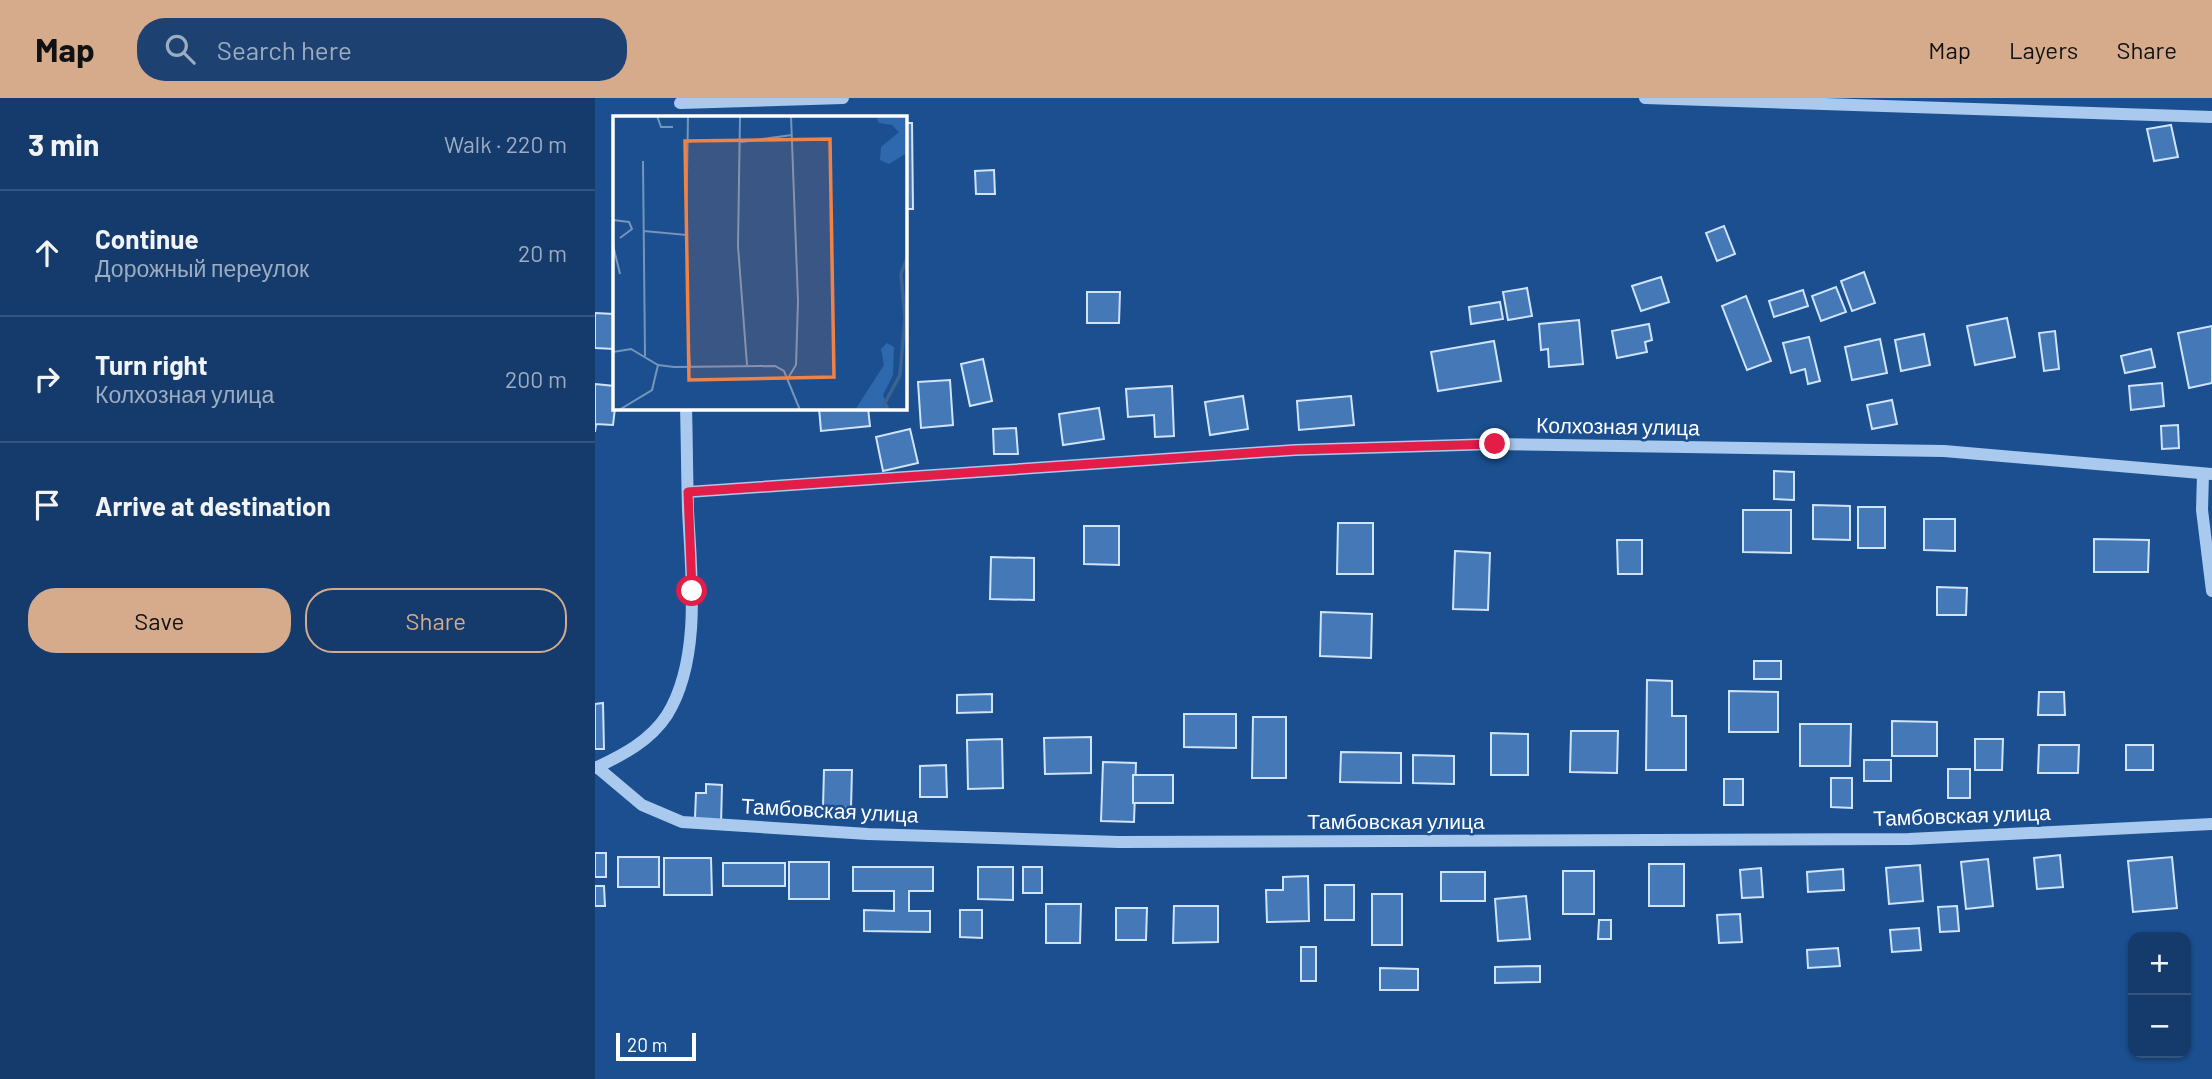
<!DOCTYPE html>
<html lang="en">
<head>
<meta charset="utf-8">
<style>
	:root { --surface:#143b6b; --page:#1d4271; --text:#f1f3f6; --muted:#9dadc1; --line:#33557e; --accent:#d6ab8b }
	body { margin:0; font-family:Barlow,sans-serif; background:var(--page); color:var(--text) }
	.controls { position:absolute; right:21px; bottom:21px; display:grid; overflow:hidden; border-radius:14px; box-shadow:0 2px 5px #0004 }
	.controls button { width:63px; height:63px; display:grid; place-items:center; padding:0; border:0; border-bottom:2px solid var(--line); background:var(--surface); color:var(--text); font:35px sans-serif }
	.scale { position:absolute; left:21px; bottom:18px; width:80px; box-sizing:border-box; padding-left:7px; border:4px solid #fff; border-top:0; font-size:19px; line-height:24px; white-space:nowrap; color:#fff; -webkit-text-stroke:5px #1b4f8f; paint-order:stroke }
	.stop { position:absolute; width:21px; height:21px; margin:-16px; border:5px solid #e11d48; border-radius:50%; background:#fff }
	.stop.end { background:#e11d48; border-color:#fff; box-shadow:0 2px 7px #0008 }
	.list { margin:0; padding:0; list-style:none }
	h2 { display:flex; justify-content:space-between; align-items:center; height:91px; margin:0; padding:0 28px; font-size:30px }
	h2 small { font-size:23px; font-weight:400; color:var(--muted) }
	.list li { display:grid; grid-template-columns:46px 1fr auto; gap:21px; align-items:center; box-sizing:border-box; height:126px; padding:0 28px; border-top:2px solid var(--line) }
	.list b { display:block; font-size:26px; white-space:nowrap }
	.list p { margin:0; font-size:23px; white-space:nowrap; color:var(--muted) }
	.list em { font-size:23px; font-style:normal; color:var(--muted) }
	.actions { display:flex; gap:14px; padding:21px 28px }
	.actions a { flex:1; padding:16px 0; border:2px solid var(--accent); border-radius:28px; text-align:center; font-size:24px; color:var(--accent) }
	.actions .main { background:var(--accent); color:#111 }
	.icon { flex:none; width:38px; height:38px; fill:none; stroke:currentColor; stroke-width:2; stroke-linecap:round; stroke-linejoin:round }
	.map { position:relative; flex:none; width:1617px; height:981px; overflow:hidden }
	header { display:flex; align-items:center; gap:42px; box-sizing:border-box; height:98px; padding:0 35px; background:var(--accent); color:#111 }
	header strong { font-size:33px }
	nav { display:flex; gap:38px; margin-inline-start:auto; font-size:24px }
	.search { width:490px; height:63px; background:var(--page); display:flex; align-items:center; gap:18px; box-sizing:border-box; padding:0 24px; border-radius:28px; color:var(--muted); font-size:26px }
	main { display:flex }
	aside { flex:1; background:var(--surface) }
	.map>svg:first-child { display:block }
	.building { fill:#4478b7; stroke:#cfe3fa; stroke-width:2 }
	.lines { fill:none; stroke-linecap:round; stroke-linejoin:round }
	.minor { stroke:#a9c9ee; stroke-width:12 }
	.route { stroke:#e11d48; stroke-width:9 }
	.labels { text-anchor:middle; stroke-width:5; stroke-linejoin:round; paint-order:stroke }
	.street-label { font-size:21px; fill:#fff; stroke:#1b4f8f }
	.inset-river { fill:none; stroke:#3c6290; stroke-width:3.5 }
	.inset-road { fill:none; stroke:#7695bc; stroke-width:2 }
	.view { fill:#ee8249; fill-opacity:0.15; stroke:#ee8249; stroke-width:3.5 }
	.inset-edge { fill:none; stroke:#fff; stroke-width:3.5 }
</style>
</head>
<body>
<header>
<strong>Map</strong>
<div class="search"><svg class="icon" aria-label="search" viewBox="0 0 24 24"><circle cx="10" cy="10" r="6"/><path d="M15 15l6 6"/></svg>Search here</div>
<nav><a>Map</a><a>Layers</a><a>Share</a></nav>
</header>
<main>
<aside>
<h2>3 min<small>Walk · 220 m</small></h2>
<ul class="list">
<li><svg class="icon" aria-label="ahead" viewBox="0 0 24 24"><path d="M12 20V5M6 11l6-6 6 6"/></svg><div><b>Continue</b><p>Дорожный переулок</p></div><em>20 m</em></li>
<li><svg class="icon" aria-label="right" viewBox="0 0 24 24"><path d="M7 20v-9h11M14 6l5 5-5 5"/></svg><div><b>Turn right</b><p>Колхозная улица</p></div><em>200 m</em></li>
<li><svg class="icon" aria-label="arrive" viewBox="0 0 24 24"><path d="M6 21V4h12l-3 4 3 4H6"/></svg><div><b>Arrive at destination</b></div></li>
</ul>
<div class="actions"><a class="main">Save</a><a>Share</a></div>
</aside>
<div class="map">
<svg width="1617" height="981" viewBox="0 0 1617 981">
	<rect width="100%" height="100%" fill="#1b4f8f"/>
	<g class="building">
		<polygon points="310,25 317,25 318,111 310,111"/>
		<polygon points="1576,27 1583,59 1559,63 1552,31"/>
		<polygon points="399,72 400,96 381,96 380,73"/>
		<polygon points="1129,128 1140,156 1122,163 1111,135"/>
		<polygon points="1269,174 1280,205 1257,213 1246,183"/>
		<polygon points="1066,179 1074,204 1046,213 1037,188"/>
		<polygon points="1241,189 1251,214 1226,223 1217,198"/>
		<polygon points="932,190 937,218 913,222 908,194"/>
		<polygon points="1208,192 1213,208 1179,219 1174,203"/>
		<polygon points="492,194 525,194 524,225 492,225"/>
		<polygon points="1151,198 1176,263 1152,272 1127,208"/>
		<polygon points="905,204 908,221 876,226 874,209"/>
		<polygon points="0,215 19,216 19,251 0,250"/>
		<polygon points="1412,220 1420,259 1380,267 1372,228"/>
		<polygon points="984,222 988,266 954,269 953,251 946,252 944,226"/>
		<polygon points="1054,226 1057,242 1050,244 1052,254 1022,260 1017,233"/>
		<polygon points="1617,228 1617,285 1594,290 1583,235"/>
		<polygon points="1460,233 1464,271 1449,273 1444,235"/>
		<polygon points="1329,236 1335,267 1306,273 1300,242"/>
		<polygon points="1214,239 1225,283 1213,286 1210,271 1196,275 1188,245"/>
		<polygon points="1285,241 1292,275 1257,282 1250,249"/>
		<polygon points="899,243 906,283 843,293 836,254"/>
		<polygon points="1556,251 1560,269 1530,275 1526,258"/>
		<polygon points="388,261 397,303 375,308 366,266"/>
		<polygon points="355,282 358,327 326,330 323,284"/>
		<polygon points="1567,285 1569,308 1536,312 1534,288"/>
		<polygon points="0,286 19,288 20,310 18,327 1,326 0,334"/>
		<polygon points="577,288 579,338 560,339 559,317 533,319 531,291"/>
		<polygon points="648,298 653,331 615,337 610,304"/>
		<polygon points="756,298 759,327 704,332 702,303"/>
		<polygon points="1297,302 1302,326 1277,331 1272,307"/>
		<polygon points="224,310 273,310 275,328 226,333"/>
		<polygon points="504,310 509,341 468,347 464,316"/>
		<polygon points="1583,327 1584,350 1567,351 1566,328"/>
		<polygon points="421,330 423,356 399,356 398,331"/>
		<polygon points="315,331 323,365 288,373 281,339"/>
		<polygon points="1179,373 1199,374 1199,402 1179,401"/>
		<polygon points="1218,407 1255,408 1255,442 1218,441"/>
		<rect x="1263" y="409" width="27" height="41"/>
		<polygon points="1148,412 1196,412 1196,455 1148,454"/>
		<polygon points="1329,421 1360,421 1360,453 1329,452"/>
		<polygon points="743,425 778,425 778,476 742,476"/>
		<polygon points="489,428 524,428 524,467 489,466"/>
		<polygon points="1499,441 1554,442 1553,474 1499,474"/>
		<polygon points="1022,442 1047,442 1047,476 1023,476"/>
		<polygon points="860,453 895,455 893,512 858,511"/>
		<polygon points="396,459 439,460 439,502 395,501"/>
		<polygon points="1342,489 1372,490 1371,517 1342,517"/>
		<polygon points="726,514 777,516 776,560 725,558"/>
		<rect x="1159" y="563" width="27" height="18"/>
		<polygon points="1052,582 1077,583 1077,618 1091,618 1091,672 1051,672"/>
		<polygon points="1134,593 1183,594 1183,634 1134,634"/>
		<polygon points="1444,594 1469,594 1470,617 1443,617"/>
		<polygon points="397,596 397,614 362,615 362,597"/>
		<polygon points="8,605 9,651 0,651 0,606"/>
		<polygon points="589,616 641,616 641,650 589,649"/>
		<polygon points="658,619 691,619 691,680 657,680"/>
		<polygon points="1297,623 1342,624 1342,658 1297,658"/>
		<polygon points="1205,626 1256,626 1255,668 1205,668"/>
		<polygon points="976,633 1023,633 1022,675 975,674"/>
		<polygon points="896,635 933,636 933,677 896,677"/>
		<polygon points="496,639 496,675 450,676 449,640"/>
		<polygon points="407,641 408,690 373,691 372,642"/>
		<polygon points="1380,641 1408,641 1407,672 1380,672"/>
		<polygon points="1444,647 1484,647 1483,675 1443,675"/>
		<rect x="1531" y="647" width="27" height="25"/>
		<polygon points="746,654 806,655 806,685 745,684"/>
		<polygon points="818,657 859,658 859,686 818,685"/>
		<rect x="1269" y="662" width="27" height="21"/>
		<polygon points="508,664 541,665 539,724 506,723"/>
		<polygon points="351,667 352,699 325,699 325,668"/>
		<rect x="1353" y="671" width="22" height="29"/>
		<polygon points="229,672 257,672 256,710 228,709"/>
		<rect x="538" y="677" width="40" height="28"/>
		<polygon points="1236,680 1257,680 1257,710 1236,709"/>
		<rect x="1129" y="681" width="19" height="26"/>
		<polygon points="111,686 127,687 126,727 100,720 101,695 111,695"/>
		<rect x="0" y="755" width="11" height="24"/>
		<polygon points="1465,757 1468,789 1442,791 1439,760"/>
		<rect x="23" y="759" width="41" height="30"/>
		<polygon points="1577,759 1582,810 1538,814 1533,763"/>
		<polygon points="69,760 116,760 117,797 69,797"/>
		<polygon points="1393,761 1398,808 1371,811 1366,764"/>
		<rect x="194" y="764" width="40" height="37"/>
		<rect x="128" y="765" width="62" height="23"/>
		<rect x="1054" y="766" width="35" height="42"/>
		<polygon points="1325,767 1328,803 1294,806 1291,770"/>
		<polygon points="258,769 338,769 338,793 314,793 314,813 335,813 335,834 269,833 269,812 299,813 299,793 258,793"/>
		<polygon points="383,769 418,769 418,802 383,801"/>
		<rect x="428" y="769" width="19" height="26"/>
		<polygon points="1166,770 1168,799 1147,800 1145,772"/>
		<polygon points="1248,771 1249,792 1213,794 1212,774"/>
		<rect x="968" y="773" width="31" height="43"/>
		<rect x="846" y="774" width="44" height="29"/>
		<polygon points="713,778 714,823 672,824 671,792 688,792 688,779"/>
		<rect x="730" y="787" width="29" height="35"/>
		<polygon points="0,788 9,788 10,808 0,808"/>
		<rect x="777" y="796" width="30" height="51"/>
		<polygon points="931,798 935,841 903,843 900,801"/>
		<polygon points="451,806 486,806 485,845 451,845"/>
		<polygon points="579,808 623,808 623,844 578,845"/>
		<polygon points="1362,808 1364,833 1345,834 1343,809"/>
		<polygon points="521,810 552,810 551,842 521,842"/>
		<polygon points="365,812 387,812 387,840 365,839"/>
		<polygon points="1145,816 1147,844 1124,845 1122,817"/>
		<polygon points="1004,822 1016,822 1016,841 1003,841"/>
		<polygon points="1324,830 1326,852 1297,854 1295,832"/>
		<rect x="706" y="849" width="15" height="34"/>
		<polygon points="1243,850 1245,868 1213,870 1212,852"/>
		<polygon points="945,868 945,884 900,885 900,869"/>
		<polygon points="785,870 823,871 823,892 785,892"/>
	</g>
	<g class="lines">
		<g class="minor">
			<polyline points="1050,0 1617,19"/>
			<polyline points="85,5 248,0"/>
			<polyline points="1608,376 1607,412 1617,493"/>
			<polyline points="93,394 700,352 900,346 1349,353 1617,376"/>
			<polyline points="2,669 47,707 87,724 273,736 524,744 1314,741 1617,726"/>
			<path d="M0,670C28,657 55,643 72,617C107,561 96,474 93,412C92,378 92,344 91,310"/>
		</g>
	</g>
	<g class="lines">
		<polyline class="route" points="97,493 93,394 700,352 900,346"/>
	</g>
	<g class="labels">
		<g class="street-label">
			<text transform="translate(1023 329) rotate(1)" y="7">Колхозная улица</text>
			<text transform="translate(235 713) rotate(3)" y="7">Тамбовская улица</text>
			<text transform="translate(1367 718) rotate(-2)" y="7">Тамбовская улица</text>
			<text x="801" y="731">Тамбовская улица</text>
		</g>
	</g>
	<g transform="translate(18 18)">
		<rect width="294" height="294" fill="#1b4f8f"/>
		<path d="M263,0H294V37L276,48L267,44L268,31L286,16L279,9L266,7ZM274,227L281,231L280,259L270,279L277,294H242L271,249L268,233Z" fill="#2e69ad"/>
		<path class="inset-river" d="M268,294L287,259L292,202L288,158L294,142"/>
		<path class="inset-road" d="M44,0L48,11H60M127,0L125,130L134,249M128,26L179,19M30,45L32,240M0,104L16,106L19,113L7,122M31,115L73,119L75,0M0,129L7,158M75,225L77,251M0,236L18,233L45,249L61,251L162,250L171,255L187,294M175,262L183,249L185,185L178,0M6,294L39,274L45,249"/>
		<path class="view" d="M217,23L221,261L76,264L72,25Z"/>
		<rect width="294" height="294" class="inset-edge"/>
	</g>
</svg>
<div class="controls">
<button>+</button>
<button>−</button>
</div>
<div class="scale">20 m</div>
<div class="stop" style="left:97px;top:493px"></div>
<div class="stop end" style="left:900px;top:346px"></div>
</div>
</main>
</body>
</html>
